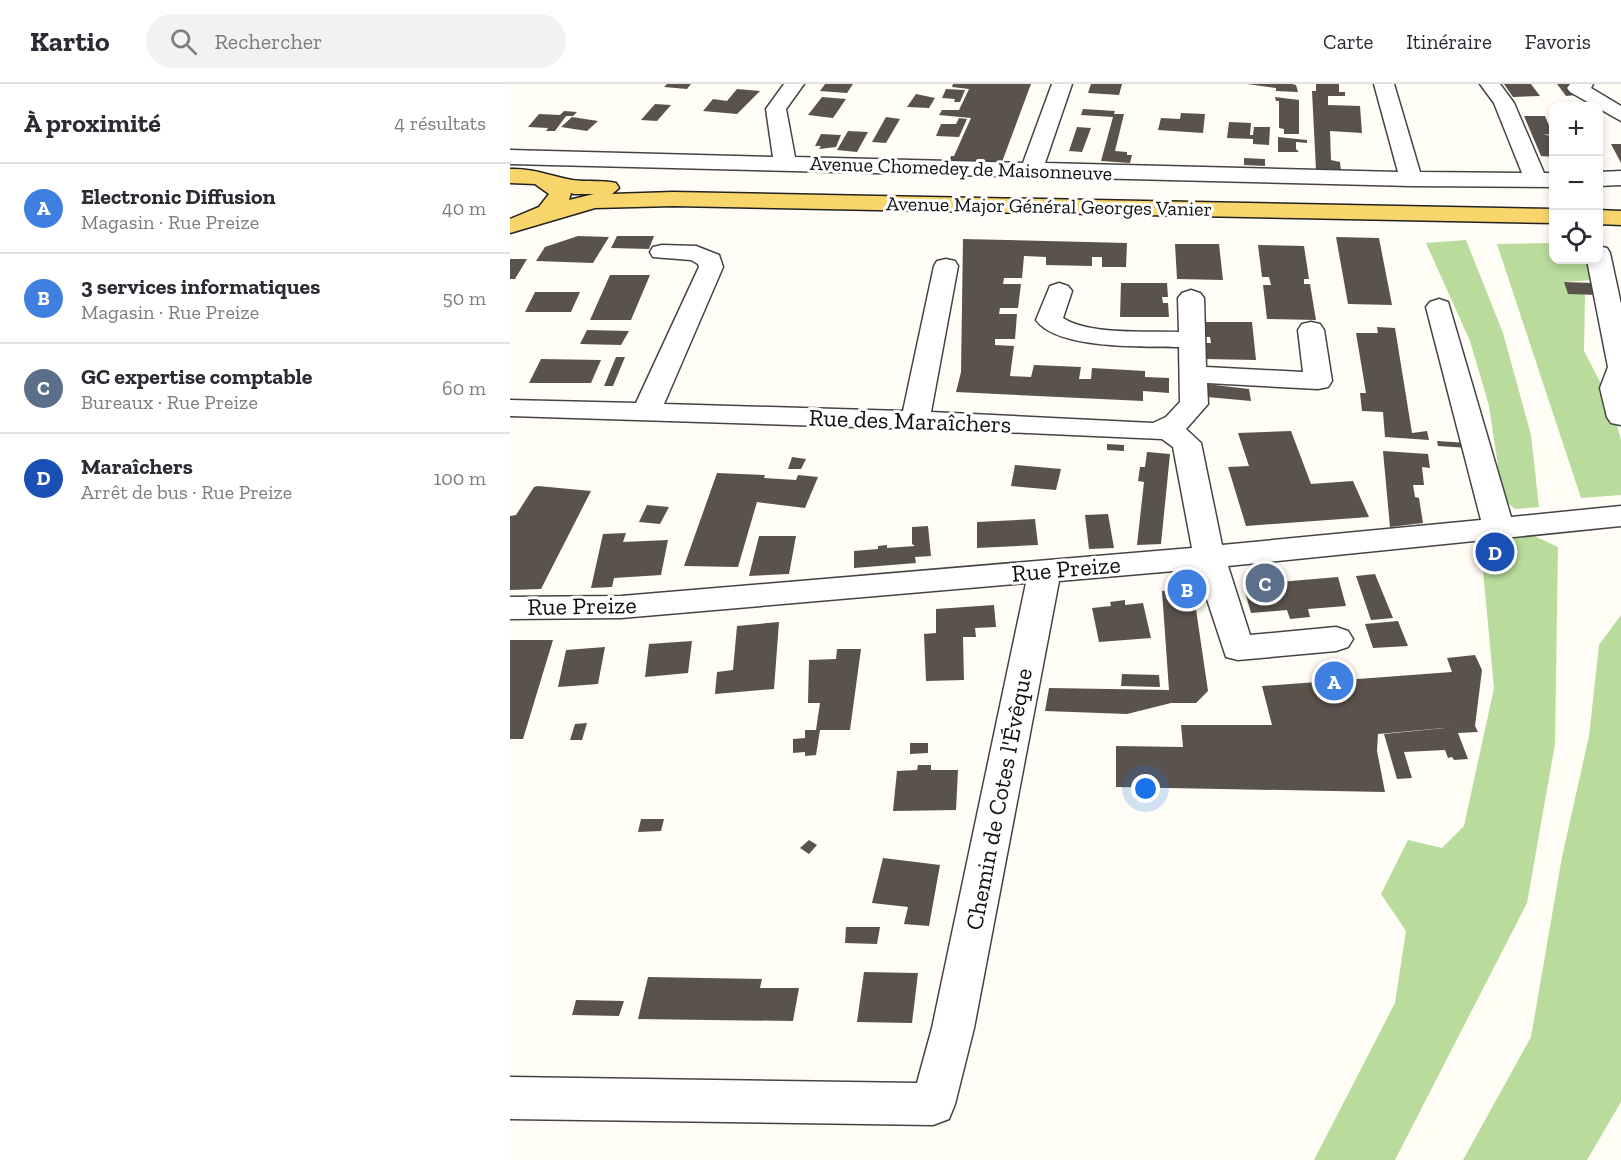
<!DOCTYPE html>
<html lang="fr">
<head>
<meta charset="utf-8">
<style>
	:root { --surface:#fff; --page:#f2f2f3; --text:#2b2b33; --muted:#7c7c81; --line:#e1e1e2; --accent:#d93025 }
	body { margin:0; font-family:"Zilla Slab",serif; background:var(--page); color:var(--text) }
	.controls { position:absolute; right:18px; top:18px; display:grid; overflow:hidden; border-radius:12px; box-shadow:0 3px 9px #0003 }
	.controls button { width:54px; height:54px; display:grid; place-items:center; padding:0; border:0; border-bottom:2px solid var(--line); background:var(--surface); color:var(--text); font:30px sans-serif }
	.you { position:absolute; left:636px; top:705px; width:21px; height:21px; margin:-15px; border:4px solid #fff; border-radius:50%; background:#1a73e8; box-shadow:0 0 0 9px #1a73e833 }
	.badge { display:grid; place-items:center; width:39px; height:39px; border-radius:50%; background:var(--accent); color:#fff; font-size:20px; font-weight:700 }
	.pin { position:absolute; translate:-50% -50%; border:3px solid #fff; box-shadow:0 2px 6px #0006 }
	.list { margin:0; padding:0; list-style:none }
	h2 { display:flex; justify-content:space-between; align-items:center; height:78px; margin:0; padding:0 24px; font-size:26px }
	h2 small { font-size:20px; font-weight:400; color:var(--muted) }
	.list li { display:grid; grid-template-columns:39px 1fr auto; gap:18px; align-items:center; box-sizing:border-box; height:90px; padding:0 24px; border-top:2px solid var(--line) }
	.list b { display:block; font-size:22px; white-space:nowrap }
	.list p { margin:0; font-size:20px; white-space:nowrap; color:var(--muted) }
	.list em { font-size:20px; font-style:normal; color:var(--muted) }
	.icon { flex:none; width:33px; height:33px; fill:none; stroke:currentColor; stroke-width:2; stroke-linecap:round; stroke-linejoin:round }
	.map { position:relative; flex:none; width:1111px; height:1076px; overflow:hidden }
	header { display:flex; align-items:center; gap:36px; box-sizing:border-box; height:84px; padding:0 30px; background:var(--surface); border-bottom:2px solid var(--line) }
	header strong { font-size:28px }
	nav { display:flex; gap:33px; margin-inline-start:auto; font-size:21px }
	.search { width:420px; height:54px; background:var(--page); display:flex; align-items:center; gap:15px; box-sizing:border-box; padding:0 21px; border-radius:33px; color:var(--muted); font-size:22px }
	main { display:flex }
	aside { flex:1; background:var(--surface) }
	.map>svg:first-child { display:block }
	.forest { fill:#b9dc9c }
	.building { fill:#5a524d }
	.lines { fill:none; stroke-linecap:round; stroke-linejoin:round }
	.minor-casing { stroke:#444; stroke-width:3 }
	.major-casing { stroke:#222; stroke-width:3 }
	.minor { fill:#fff; fill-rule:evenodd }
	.major { fill:#f9d66b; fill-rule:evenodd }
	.labels { text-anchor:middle; stroke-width:6; stroke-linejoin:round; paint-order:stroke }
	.far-street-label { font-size:20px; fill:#111; stroke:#fff }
	.street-label { font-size:24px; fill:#111; stroke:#fff }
</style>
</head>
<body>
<header>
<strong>Kartio</strong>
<div class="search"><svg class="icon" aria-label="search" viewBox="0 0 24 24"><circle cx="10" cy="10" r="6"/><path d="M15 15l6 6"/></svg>Rechercher</div>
<nav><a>Carte</a><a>Itinéraire</a><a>Favoris</a></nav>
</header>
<main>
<aside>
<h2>À proximité<small>4 résultats</small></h2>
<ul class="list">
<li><span class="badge" style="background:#3f7fe0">A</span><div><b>Electronic Diffusion</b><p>Magasin · Rue Preize</p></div><em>40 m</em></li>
<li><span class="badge" style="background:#3f7fe0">B</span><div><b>3 services informatiques</b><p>Magasin · Rue Preize</p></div><em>50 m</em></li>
<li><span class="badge" style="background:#5c6f8a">C</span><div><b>GC expertise comptable</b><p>Bureaux · Rue Preize</p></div><em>60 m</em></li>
<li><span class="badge" style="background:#1a4fb4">D</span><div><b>Maraîchers</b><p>Arrêt de bus · Rue Preize</p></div><em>100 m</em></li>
</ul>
</aside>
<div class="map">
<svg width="1111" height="1076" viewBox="0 0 1111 1076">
	<rect width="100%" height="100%" fill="#fffdf5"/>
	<g class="forest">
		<polygon points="956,156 993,249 1021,351 1029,423 1005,425 993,415 979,322 960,257 916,159"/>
		<polygon points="1043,159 1044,176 1076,176 1082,196 1054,198 1075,211 1074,267 1101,319 1111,356 1111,411 1071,414 987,160"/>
		<polygon points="1022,451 1048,463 1045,660 1017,819 885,1076 804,1076 885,919 896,847 871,810 898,756 932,764 954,742 984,604 970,455"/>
		<polygon points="1111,531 1111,1018 1077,1076 953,1076 1021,953 1052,773 1079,652 1089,561"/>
	</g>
	<g class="building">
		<polygon points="157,0 181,0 177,5 154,3"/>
		<polygon points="315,0 343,0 337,9 310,7"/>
		<polygon points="443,0 521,0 492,78 439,77 441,72 444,72 461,34 429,31 432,26 449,26 459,5 442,3"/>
		<polygon points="581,0 612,0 609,11 578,9"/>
		<polygon points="737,0 782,0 786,1 788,8 766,7 766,4"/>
		<polygon points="806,0 829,0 829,8 835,8 835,12 818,12 818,21 850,22 852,49 820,47 821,76 830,78 831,87 806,86 802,7 806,7"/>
		<polygon points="994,0 1021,0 1030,12 1003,13"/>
		<polygon points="1047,0 1058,0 1067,11 1056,12"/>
		<polygon points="227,5 250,7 227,30 193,27 203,15 217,17"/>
		<polygon points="436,5 455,6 450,18 444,18 445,15 432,14"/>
		<polygon points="406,10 425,14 419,24 397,23"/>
		<polygon points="312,13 336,15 323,34 298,31"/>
		<polygon points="765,13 789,16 789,50 774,50 774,45 769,44 769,17 766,17"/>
		<polygon points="145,20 161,21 147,37 131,36"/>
		<polygon points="573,25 605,27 604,30 614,30 605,67 617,68 617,71 622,71 620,79 591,77 603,33 571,31"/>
		<polygon points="54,27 67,28 63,32 56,32 45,47 36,47 38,44 18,43 29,30 50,31"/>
		<polygon points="671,29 695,30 693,49 648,46 651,34 670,35"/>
		<polygon points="1014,32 1035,32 1043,51 1033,50 1044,53 1044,73 1031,72"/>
		<polygon points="62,33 88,37 77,47 51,43"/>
		<polygon points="376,33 390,35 376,59 362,58"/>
		<polygon points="449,34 457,35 449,53 426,52 431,40 446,40"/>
		<polygon points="719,38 741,39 740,51 743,51 744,43 760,43 759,61 743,60 743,55 717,54"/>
		<polygon points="567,43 581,44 572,68 559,67"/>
		<polygon points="338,47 358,48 347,68 327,66"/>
		<polygon points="311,50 331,51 326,63 309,65 311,62 305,62"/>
		<polygon points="768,53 797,56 797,59 786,58 786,65 789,68 768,68"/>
		<polygon points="1101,60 1111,60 1111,79"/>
		<polygon points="734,74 755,75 755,82 734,81"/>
		<polygon points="68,152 99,153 83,179 26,177 35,163"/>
		<polygon points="107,152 144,152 139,165 101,164"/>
		<polygon points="826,153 869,154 882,221 838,220"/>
		<polygon points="453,155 617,159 616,183 592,183 592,173 582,173 582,182 536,181 536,173 514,172 512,194 494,194 493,200 511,200 508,224 490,224 489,230 507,230 505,255 485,255 485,261 504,262 500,292 521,293 524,281 571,283 569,295 581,295 582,284 635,287 635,293 659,294 659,309 633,307 633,317 446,308 451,288"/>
		<polygon points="665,160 709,160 713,196 667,195"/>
		<polygon points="748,161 794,162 799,195 794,195 794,200 800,200 806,236 757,235 753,201 761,201 759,193 752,193"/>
		<polygon points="0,175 17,175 5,195 0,195"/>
		<polygon points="100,191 140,191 121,236 80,236"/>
		<polygon points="1054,198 1083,199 1087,211 1058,210"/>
		<polygon points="611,199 657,199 658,213 652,213 653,219 658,219 659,233 610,233"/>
		<polygon points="25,208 70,208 61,228 15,228"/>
		<polygon points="693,238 742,238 746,276 696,275 695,259 701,259 700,253 694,253"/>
		<polygon points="867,243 885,244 902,349 917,347 919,356 875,353 873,328 852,327 850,309 856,309 846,249 868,249"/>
		<polygon points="77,246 119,247 111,261 70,260"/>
		<polygon points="106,273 115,273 103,302 94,302"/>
		<polygon points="31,275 91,276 81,299 19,299"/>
		<polygon points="696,300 739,305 741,317 697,313"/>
		<polygon points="781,347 801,400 843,397 859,433 736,442 718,383 739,382 728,349"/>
		<polygon points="927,357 959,359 959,364 928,362"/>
		<polygon points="597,360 614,361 614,367 597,366"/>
		<polygon points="873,367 918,370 920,384 912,383 914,401 903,401 905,413 909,414 913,439 880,443"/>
		<polygon points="637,368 660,370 651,460 627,461 634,398 628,397 630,383 635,383"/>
		<polygon points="282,373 296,375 291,385 278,385"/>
		<polygon points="505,381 551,385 546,406 501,402"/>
		<polygon points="207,389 255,391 254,394 286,396 288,391 308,393 295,424 247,418 228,483 174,482"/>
		<polygon points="28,402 81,407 31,505 0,506 0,432 6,431 24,403"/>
		<polygon points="137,421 159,423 150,440 129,438"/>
		<polygon points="598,430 604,464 579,465 575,431"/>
		<polygon points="525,435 528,461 467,464 467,438"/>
		<polygon points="418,442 421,472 405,473 406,479 344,484 344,467 368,465 368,462 377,461 377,464 405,462 402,460 402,443"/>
		<polygon points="116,449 113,458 158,456 151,491 104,494 102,503 81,504 93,450"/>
		<polygon points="249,452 286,452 279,490 239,492"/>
		<polygon points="865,490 883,534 861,536 846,492"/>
		<polygon points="828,493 836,522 798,525 800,533 780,535 777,526 741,529 733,501"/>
		<polygon points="683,505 698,607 686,619 661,619 617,630 535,627 539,604 659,606 652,507"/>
		<polygon points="615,516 615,521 633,519 641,554 589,558 582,524 601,522 600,518"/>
		<polygon points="484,521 486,543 465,544 466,553 453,553 454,596 416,597 414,550 426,549 426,525"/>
		<polygon points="888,537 898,562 863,564 855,540"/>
		<polygon points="269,538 264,605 205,610 207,588 223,586 227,542"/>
		<polygon points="0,556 43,556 13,655 0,655"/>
		<polygon points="182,557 178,589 135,593 139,560"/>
		<polygon points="95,563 88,600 48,603 56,566"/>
		<polygon points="327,565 351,565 340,646 310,646 306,671 295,672 295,668 283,669 283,655 295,654 295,646 306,646 310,619 298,619 299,576 326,575"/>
		<polygon points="965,571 972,586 965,642 968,648 948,649 958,675 944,676 942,673 938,674 935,666 894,668 902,694 887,695 874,650 945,643 868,650 867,667 875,708 606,703 606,662 673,663 671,641 762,641 752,602 942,588 937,574"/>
		<polygon points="612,590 649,591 650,603 611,602"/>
		<polygon points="77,639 72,656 60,656 65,640"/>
		<polygon points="400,659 418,659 418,669 400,670"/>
		<polygon points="408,681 421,681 421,686 448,686 446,726 383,727 387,687 407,686"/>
		<polygon points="131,735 154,735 151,747 128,748"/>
		<polygon points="299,756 307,761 299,770 290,764"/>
		<polygon points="373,774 430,781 419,842 394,840 398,823 362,819"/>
		<polygon points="336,843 370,843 367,860 335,859"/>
		<polygon points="354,888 408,889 402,939 347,938"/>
		<polygon points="138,893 252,895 250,904 289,904 283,937 128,935"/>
		<polygon points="66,916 114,917 109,932 62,931"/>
	</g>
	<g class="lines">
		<g class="minor-casing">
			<g id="minor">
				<polygon points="274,0 294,0 276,25 285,73 513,79 542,0 562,0 535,79 888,88 864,0 884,0 910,88 1012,89 984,19 970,0 990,0 1004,19 1034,89 1044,89 1044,103 901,102 0,80 0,66 263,73 256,25"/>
				<polygon points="1060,0 1083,0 1081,4 1111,22 1111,37 1060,8 1057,4"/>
				<polygon points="1111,87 1111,101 1088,102 1088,88"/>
				<path d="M152,161L186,162L209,171L213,183L154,320L393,327L424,182L427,177L436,175L445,177L448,182L421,328L643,339L656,333L670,318L669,263C635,262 547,266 526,236L540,202L549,199L558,202L562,207L553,234C578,251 638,247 669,248L668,214L672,209L681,206L690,209L694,214L696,283L793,288L788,246L792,240L801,238L810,240L814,246L822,297L818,303L808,305L697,299L698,320L676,345L691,359L712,461L971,436L916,223L920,218L929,215L938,218L1001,433L1111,422V442L718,482L740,551L826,543L838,547L843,555L838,563L826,567L728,576L716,573L687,485L549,497L464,944L445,1020L439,1035L423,1041L0,1035V993L407,999L422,944L516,499L111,534L0,535V513L111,512L682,464L663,363L652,355L470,347L0,332V316L126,319L189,183L188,180L181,176L143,173L140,168L143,163Z"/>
				<polygon points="1088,162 1097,164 1100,169 1111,220 1111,341 1101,339 1097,333 1090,304 1098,283 1077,176 1088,176"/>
			</g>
		</g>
		<g class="major-casing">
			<g id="major">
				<path d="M0,85C23,84 41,92 62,96C77,98 92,96 106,99L109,104L102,110L163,108L1044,125V139L163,122L85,124L0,149V135L29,123L39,110L25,100L0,99ZM61,109L64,110H84L59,116Z"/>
				<polygon points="1088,126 1111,127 1111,141 1088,140"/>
			</g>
		</g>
		<use href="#minor" class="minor"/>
		<use href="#major" class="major"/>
	</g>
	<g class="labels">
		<g class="far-street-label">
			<text transform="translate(451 84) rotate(2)" y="7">Avenue Chomedey de Maisonneuve</text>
			<text transform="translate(539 122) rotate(1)" y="7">Avenue Major Général Georges Vanier</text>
		</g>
		<g class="street-label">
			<text transform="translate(400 337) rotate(2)" y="8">Rue des Maraîchers</text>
			<text transform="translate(556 485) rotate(-5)" y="8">Rue Preize</text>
			<text transform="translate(72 522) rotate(-1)" y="8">Rue Preize</text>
			<text transform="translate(489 715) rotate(-79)" y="8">Chemin de Cotes l'Évêque</text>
		</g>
	</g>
</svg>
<div class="controls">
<button>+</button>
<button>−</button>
<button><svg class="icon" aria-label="locate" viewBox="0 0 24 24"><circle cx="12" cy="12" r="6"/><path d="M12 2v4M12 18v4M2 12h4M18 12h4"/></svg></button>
</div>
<div class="you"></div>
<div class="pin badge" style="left:824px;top:597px;background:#3f7fe0">A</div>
<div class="pin badge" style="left:677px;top:505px;background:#3f7fe0">B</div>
<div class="pin badge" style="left:755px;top:499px;background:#5c6f8a">C</div>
<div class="pin badge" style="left:985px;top:468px;background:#1a4fb4">D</div>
</div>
</main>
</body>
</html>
